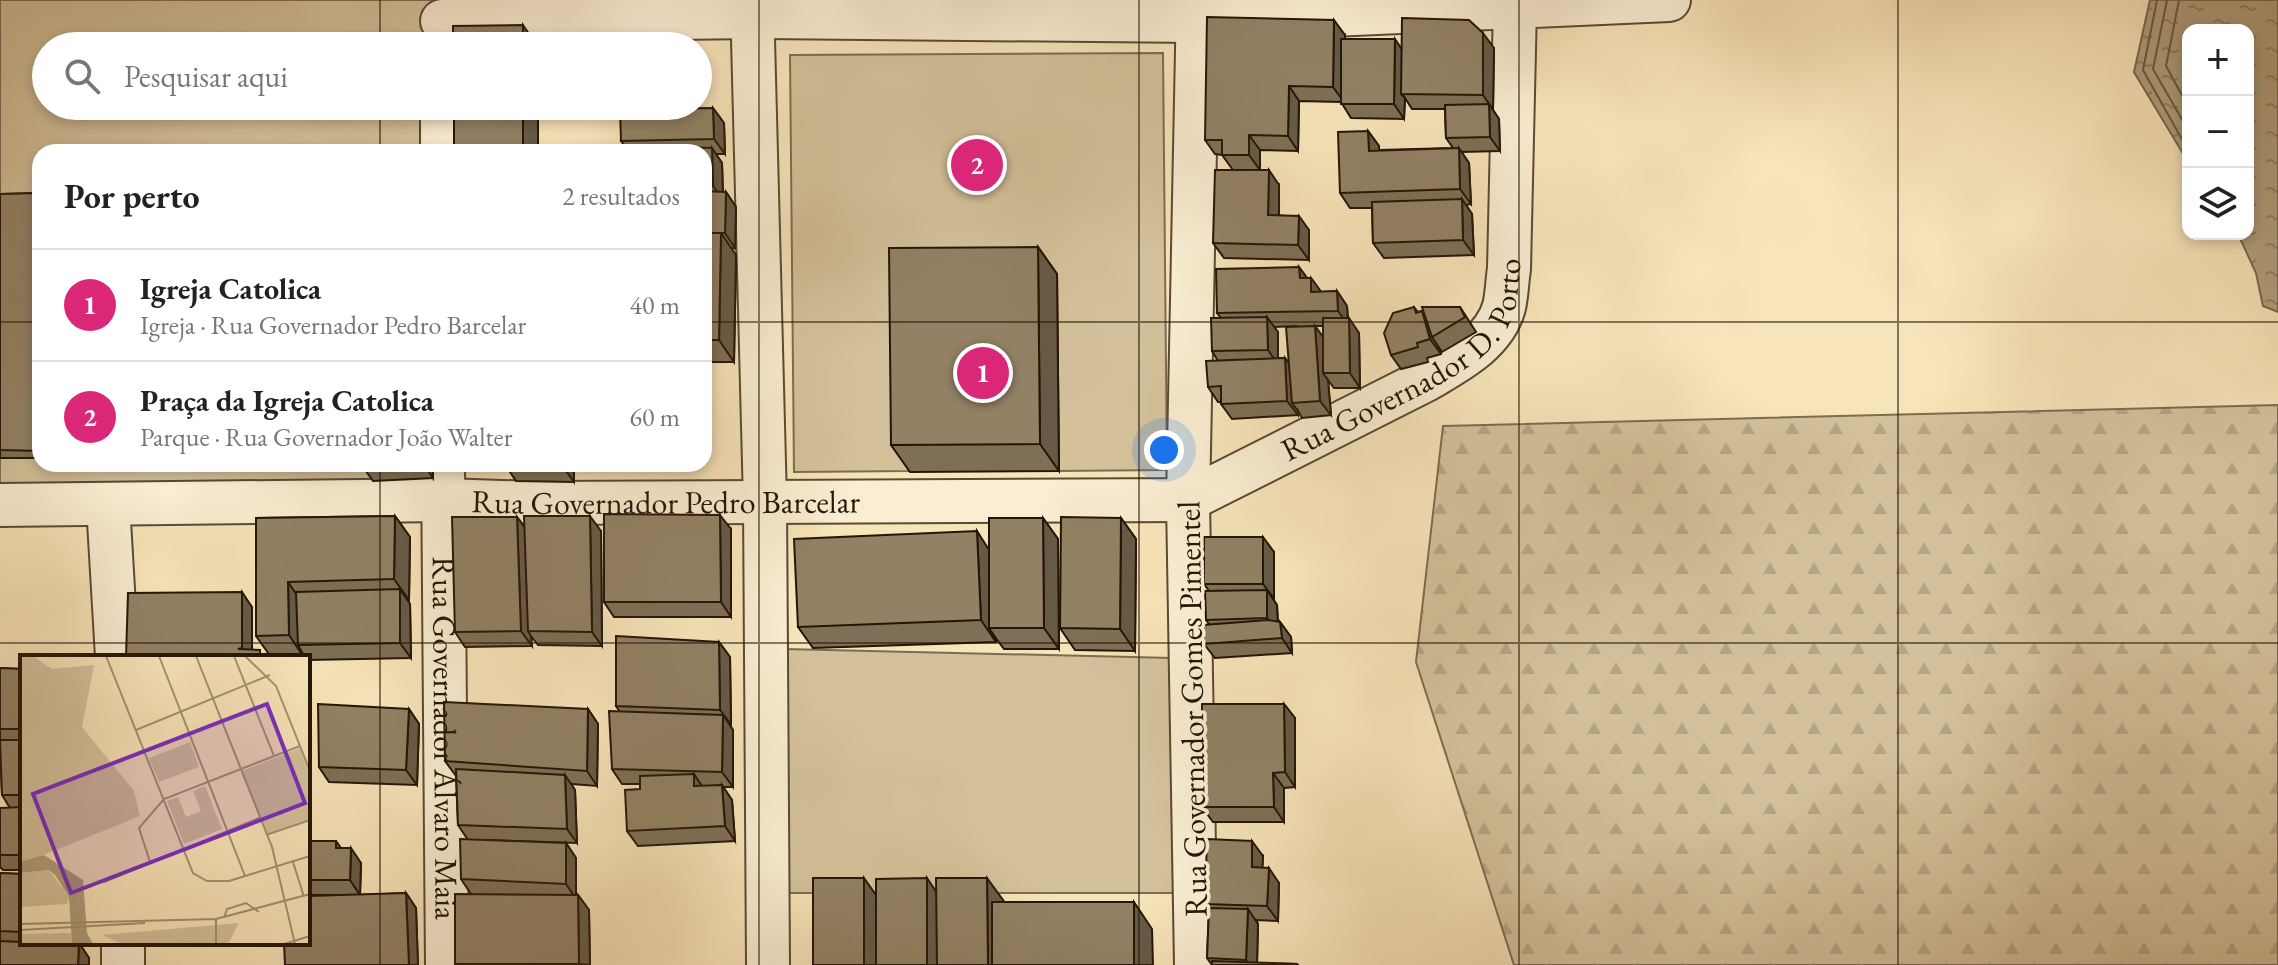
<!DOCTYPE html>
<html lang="pt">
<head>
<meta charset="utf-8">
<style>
	:root { --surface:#fff; --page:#f6f6f6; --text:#222; --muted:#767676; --line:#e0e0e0; --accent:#db2777 }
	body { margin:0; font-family:"EB Garamond",serif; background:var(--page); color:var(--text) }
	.controls { position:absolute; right:24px; top:24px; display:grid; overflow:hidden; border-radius:16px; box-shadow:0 4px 12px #0003 }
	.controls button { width:72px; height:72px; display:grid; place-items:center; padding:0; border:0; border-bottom:2px solid var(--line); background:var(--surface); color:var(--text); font:40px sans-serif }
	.you { position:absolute; left:1164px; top:450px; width:28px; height:28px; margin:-20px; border:6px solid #fff; border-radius:50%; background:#1a73e8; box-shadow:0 0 0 12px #1a73e833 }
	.badge { display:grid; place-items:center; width:52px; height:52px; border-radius:50%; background:var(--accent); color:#fff; font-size:26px; font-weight:700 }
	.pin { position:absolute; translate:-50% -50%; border:4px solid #fff; box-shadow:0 2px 8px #0006 }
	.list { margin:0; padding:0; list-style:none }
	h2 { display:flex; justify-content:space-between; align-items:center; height:104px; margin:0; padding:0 32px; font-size:34px }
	h2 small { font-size:26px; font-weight:400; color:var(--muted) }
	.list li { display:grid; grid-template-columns:52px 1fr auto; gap:24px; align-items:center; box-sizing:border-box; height:112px; padding:0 32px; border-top:2px solid var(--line) }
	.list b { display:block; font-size:30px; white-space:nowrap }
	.list p { margin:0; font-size:26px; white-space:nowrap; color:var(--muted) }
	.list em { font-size:26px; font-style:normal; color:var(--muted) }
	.icon { flex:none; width:44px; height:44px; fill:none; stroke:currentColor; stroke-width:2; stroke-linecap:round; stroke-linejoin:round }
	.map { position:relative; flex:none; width:2278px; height:965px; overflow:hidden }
	.search { position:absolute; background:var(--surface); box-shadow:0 4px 12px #0003; left:32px; top:32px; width:680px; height:88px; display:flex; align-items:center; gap:20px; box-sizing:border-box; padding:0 28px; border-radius:44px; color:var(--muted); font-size:30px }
	.panel { position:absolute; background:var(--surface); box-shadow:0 4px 12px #0003; left:32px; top:144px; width:680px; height:328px; border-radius:24px }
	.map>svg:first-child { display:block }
	.forest { fill:url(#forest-firs); stroke:#7c6c51; stroke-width:2 }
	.green { fill:#d4c19b; stroke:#7c6c51; stroke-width:2 }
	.water { fill:url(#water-ripples); stroke:#78684d; stroke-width:2 }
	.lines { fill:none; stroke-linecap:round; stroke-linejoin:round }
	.shore { stroke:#6a5a42; stroke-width:2 }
	.minor-casing { stroke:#584a34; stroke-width:46 }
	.minor { stroke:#faedd2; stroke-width:42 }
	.wall { fill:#7e6f56; stroke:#231607; stroke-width:2; fill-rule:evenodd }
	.shaded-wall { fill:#665a46; stroke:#231607; stroke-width:2 }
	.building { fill:#928164; stroke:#231607; stroke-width:2 }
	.grid { fill:none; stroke:#231607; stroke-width:2; stroke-opacity:0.55 }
	.labels { text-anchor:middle; stroke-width:7; stroke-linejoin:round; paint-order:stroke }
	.street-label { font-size:32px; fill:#231607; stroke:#faedd2 }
	.inset-road { fill:none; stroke:#a39272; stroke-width:2 }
	.view { fill:#7b2cbf; fill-opacity:0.15; stroke:#7b2cbf; stroke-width:4 }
	.inset-edge { fill:none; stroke:#231607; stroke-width:4 }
</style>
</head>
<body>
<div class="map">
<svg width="2278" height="965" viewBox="0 0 2278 965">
	<defs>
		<pattern id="forest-firs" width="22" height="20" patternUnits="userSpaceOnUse" patternTransform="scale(2)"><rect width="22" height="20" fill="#d4c19b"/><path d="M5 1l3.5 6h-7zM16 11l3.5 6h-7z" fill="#b6a584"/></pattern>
		<pattern id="water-ripples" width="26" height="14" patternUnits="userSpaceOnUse" patternTransform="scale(2)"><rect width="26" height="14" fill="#b09e7c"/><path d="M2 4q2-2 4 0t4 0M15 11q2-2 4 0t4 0" fill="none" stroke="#8f8064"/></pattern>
	</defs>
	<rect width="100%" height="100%" fill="#f8e4b9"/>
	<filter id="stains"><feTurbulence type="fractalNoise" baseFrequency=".0025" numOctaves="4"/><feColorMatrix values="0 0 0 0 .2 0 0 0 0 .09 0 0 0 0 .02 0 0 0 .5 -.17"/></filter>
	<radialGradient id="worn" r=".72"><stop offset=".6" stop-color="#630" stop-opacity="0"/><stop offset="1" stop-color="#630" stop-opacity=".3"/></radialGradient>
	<polygon class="forest" points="2278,405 2278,965 1514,965 1416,662 1443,426"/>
	<g class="green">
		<polygon points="0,0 433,0 434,46 46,46 46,106 434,106 434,152 40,152 40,464 435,464 435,480 0,488"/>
		<polygon points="1163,53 1167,470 1059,471 908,276 910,471 794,472 790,55"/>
		<polygon points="785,649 1173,658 1178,893 783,893"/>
	</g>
	<polygon class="water" points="2150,0 2278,0 2278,312 2263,306 2256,273 2238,234 2248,234 2248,30 2188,30 2188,162 2134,72"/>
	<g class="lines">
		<g class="shore">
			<polyline points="2157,0 2143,70 2188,150"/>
			<polyline points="2167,0 2153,69 2188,130"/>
			<polyline points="2179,0 2166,66 2188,106"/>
		</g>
		<g class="minor-casing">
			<g id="minor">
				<polyline points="752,0 765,502 768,965"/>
				<polyline points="442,21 752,17 1198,21 1669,0"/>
				<polyline points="442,152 442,106"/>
				<path id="s1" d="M443,464L447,965"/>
				<polyline points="108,504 117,657"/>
				<path id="s2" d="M0,505L443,500L536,503L1188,500L1426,380C1456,362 1494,343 1504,307C1507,295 1507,281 1509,269L1515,6"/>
				<polyline points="123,943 123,965"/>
				<polyline points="1196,965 1188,500 1198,0"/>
			</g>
		</g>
		<use href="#minor" class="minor"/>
	</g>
	<g class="wall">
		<polygon points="1345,35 1345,39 1402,50 1494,48 1493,110 1499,119 1500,151 1461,152 1469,163 1471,204 1466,205 1472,214 1474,255 1384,258 1373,243 1372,208 1350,208 1340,193 1368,131 1379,146 1379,150 1453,148 1446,138 1445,109 1412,109 1405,98 1404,119 1351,118 1341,102 1299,101 1298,151 1260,150 1260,170 1233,170 1222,155 1215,154 1205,140"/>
		<polygon points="454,106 538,152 458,152 454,146"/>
		<polygon points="713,108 724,123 725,154 716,154 722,163 723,192 726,192 736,207 735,248 731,248 736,255 734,362 704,362 704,152 625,146 621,141"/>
		<polygon points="1279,185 1279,215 1309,230 1309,260 1224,258 1213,243"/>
		<polygon points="40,193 40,458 0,458 0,194"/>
		<polygon points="1038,247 1057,274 1059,471 910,472 891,445"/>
		<path d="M1299,267L1307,278H1311L1321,292L1337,291L1347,306L1348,318L1359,333L1360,388H1334L1328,380L1331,415L1302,418L1298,411V415L1232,419L1221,404V402H1218L1208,387L1218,361L1212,351L1221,318L1217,313ZM1296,326L1289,363L1285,358H1278V332L1274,327ZM1315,326H1323V337Z"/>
		<polygon points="1414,307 1418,312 1422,311 1425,315 1460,307 1476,332 1442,352 1438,346 1441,354 1427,358 1428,362 1401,369 1391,355"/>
		<polygon points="361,464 433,464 433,478 373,481"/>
		<polygon points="506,464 574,464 574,482 516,481 506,466"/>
		<polygon points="395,516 410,537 409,600 407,600 410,604 411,658 308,660 308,657 306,657 303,654 303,656 271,657 256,636 256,518"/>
		<polygon points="517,517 525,527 601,531 602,646 538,645 531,636 532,646 465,647 455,632"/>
		<polygon points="1043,518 1058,539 1059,649 1004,649 995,637 996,642 813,648 798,627 989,550"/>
		<polygon points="1121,518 1136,539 1135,651 1075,650 1060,628"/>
		<polygon points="731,529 731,617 614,617 604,602"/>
		<polygon points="1274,552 1273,599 1277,605 1278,622 1280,622 1291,637 1292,653 1215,658 1204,644 1209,624 1206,620 1209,591 1204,584"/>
		<polygon points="719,642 730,657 731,724 729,724 733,730 733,787 723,787 732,800 735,841 638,846 627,831 640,789 640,784 622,784 612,769 620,712 616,706"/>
		<polygon points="0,668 22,669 22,870 3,870 0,867 0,808 10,808 2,795 0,744"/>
		<polygon points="1284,704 1295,718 1295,787 1284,788 1284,822 1213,822 1202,807"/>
		<polygon points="409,709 419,724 417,785 329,782 319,767"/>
		<polygon points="588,709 598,724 597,786 571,784 575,790 577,843 488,840 566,843 576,858 576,895 578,895 589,910 590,965 456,965 471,894 461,879 468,840 458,825 456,776 445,761"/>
		<polygon points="308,841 336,841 341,848 361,863 360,895 406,893 416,908 418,965 285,965 345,895 312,895 308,889"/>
		<polygon points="1263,856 1262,868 1279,883 1278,921 1256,920 1258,924 1257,963 1297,964 1298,965 1212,965 1207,958 1209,909 1205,904"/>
		<polygon points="0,873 22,874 22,943 79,943 89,958 89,965 0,965"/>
	</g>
	<g class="shaded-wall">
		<polygon points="1334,20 1345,35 1344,102 1333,87"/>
		<polygon points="523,25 537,46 523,46"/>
		<polygon points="1483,33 1494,48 1493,110 1483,95"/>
		<polygon points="1395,39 1405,54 1401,94 1405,98 1404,119 1394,104"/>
		<polygon points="1289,86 1299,101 1298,151 1288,136"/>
		<polygon points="1489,104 1499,119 1500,151 1490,137"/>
		<polygon points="523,106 538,106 538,152 528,152 523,146"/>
		<polygon points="713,108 724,123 725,154 714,139"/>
		<polygon points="1368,131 1379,146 1379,166 1369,151"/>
		<polygon points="1249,135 1260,150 1260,170 1249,155"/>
		<polygon points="712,148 722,163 723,200 713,186"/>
		<polygon points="1459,148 1469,163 1471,204 1460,189"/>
		<polygon points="1269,170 1279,185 1279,230 1268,215"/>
		<polygon points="726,192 736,207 735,248 725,233"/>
		<polygon points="1462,199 1472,214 1474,255 1463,240"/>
		<polygon points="1299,216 1309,230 1309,260 1298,245"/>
		<polygon points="721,233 736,255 734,362 719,340"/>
		<polygon points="1038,247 1057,274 1059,471 1040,444"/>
		<polygon points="1299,267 1310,282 1300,278"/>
		<polygon points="1311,278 1322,293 1311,292"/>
		<polygon points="1337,291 1347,306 1348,325 1338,311"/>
		<polygon points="1422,311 1432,326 1432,337 1438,346 1441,354 1430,339"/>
		<polygon points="1267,317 1278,332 1278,365 1268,350"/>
		<polygon points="1349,318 1359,333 1360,388 1350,373"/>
		<polygon points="1315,326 1325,340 1323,373 1328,380 1331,415 1320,401"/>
		<polygon points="1285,358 1296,373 1292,403 1298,411 1298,415 1287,401"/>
		<polygon points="424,464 433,464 433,478"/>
		<polygon points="564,464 574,464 574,482 564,468"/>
		<polygon points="720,515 731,529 731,617 721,602"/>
		<polygon points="395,516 410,537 409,600 394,579"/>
		<polygon points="590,516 601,531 602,646 592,632"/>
		<polygon points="517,517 528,532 528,631 531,636 532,646 521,631"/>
		<polygon points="1043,518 1058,539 1059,649 1044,628"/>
		<polygon points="1121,518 1136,539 1135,651 1120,629"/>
		<polygon points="977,531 991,553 989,628 995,637 996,642 981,620"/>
		<polygon points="1263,537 1274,552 1274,599 1263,584"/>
		<polygon points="288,582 303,604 298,645 303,654 303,656 289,635"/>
		<polygon points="400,589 410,604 411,658 400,643"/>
		<polygon points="1267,590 1277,605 1278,633 1267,618"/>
		<polygon points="242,592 252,607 252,657 249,657 242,648"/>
		<polygon points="1280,622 1291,637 1292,653 1282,638"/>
		<polygon points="719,642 730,657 731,724 720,710"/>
		<polygon points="1284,704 1295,718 1295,787 1285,772"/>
		<polygon points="409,709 419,724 417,785 406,770"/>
		<polygon points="588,709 598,724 597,786 587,771"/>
		<polygon points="723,715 733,730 733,787 722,772"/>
		<polygon points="1273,773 1284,788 1284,822 1274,807"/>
		<polygon points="694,774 704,789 694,786"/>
		<polygon points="565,775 575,790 577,843 567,829"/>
		<polygon points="722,785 732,800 735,841 725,826"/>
		<polygon points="1252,841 1263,856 1262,882 1252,867"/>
		<polygon points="566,843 576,858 576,899 566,884"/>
		<polygon points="351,848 361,863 360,895 350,880"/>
		<polygon points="1269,868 1279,883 1278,921 1267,906"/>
		<polygon points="864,878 883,905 883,965 864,965"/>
		<polygon points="927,878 945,905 946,965 927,965"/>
		<polygon points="987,878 1006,904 1006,965 988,965"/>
		<polygon points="406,893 416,908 418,965 409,965"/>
		<polygon points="578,895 589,910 590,965 579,964"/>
		<polygon points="1134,902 1152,929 1153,965 1134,965"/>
		<polygon points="1248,909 1258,924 1257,965 1250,965 1246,960"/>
		<polygon points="79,943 89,958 89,965 78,965"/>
	</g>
	<g class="building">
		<polygon points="1207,17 1334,20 1333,87 1289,86 1288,136 1249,135 1249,155 1222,155 1222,140 1205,140"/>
		<polygon points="1402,18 1469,20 1483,33 1483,95 1401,94"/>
		<polygon points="523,25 523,46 453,46 453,26"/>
		<polygon points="1341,39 1395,39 1394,104 1341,104"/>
		<polygon points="1489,104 1490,137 1446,138 1445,105"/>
		<rect x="454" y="106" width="69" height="40"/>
		<polygon points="713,108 714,139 621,141 620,109"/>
		<polygon points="1368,131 1369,151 1459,148 1460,189 1340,193 1338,132"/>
		<polygon points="610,145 712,148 713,186 704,185 704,152 610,152"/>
		<polygon points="1215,170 1269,170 1268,215 1299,216 1298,245 1213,243"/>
		<polygon points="704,191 726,192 725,233 704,233"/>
		<polygon points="40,193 40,451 0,450 0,194"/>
		<polygon points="1462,199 1463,240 1373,243 1372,202"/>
		<polygon points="704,233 721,233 719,340 704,340"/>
		<polygon points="1038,247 1040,444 891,445 889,248"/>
		<polygon points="1299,267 1300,278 1311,278 1311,292 1337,291 1338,311 1217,313 1216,269"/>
		<polygon points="1414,307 1416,313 1422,311 1430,339 1417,343 1418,347 1391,355 1384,333 1393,313"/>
		<polygon points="1422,307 1460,307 1465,317 1432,337"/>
		<polygon points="1267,317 1268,350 1212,351 1211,318"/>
		<polygon points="1323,318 1349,318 1350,373 1323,373"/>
		<polygon points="1315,326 1320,401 1292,403 1286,327"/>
		<polygon points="1285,358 1287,401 1221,404 1221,386 1208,387 1206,361"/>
		<polygon points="506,464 564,464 564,468 506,466"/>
		<polygon points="604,514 720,515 721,602 604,602"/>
		<polygon points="395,516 394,579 288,582 289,635 256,636 256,518"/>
		<polygon points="524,516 590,516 592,632 528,631"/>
		<polygon points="452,517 517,517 521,631 455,632"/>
		<polygon points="1061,517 1121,518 1120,629 1060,628"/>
		<polygon points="989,518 1043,518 1044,628 989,628"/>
		<polygon points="977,531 981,620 798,627 794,539"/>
		<rect x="1204" y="537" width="59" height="47"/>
		<polygon points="400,589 400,643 298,645 296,592"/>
		<polygon points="1267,590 1267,618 1206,620 1205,591"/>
		<polygon points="242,592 242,648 238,649 260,650 260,657 126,657 128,593"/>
		<polygon points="1268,620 1280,622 1282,638 1204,644 1203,625"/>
		<polygon points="616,636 719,642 720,710 616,706"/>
		<polygon points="0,668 22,669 22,729 0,729"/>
		<polygon points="444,702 588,709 587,771 445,761"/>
		<polygon points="318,704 409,709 406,770 319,767"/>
		<polygon points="1202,704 1284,704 1285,772 1273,773 1274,807 1202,807"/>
		<polygon points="609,711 723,715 722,772 612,769"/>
		<polygon points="0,740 22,740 22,795 2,795"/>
		<polygon points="456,769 565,775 567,829 458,825"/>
		<polygon points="694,774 694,786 722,785 725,826 627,831 625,790 640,789 640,776"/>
		<polygon points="22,807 22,855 0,855 0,808"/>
		<polygon points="460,839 566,843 566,884 461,879"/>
		<polygon points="1207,839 1252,841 1252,867 1269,868 1267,906 1205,904"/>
		<polygon points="308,841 336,841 336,848 351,848 350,880 308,880"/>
		<polygon points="0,873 22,874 22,932 0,931"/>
		<rect x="813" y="878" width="51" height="87"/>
		<polygon points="927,878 927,965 876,965 876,879"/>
		<polygon points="936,878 987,878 988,965 937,965"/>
		<polygon points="406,893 409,965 285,965 284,943 308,943 308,896"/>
		<polygon points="455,894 578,895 579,964 455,964"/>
		<rect x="992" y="902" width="142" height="63"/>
		<polygon points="1209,908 1248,909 1246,960 1207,958"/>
		<polygon points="0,941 22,942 22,943 79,943 78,965 0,965"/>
		<polygon points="1212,961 1297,964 1297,965 1212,965"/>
	</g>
	<path class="grid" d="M380,0V46M759,0V965M1139,0V965M1519,0V965M1898,0V965M380,106V152M0,322H40M704,322H2278M380,464V965M0,643H2278"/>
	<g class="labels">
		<g class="street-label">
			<text dy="11" stroke="none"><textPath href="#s2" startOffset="1454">Rua Governador D. Porto</textPath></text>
			<text dy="11" stroke="none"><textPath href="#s2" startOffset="666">Rua Governador Pedro Barcelar</textPath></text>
			<text transform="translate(1192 709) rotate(-91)" y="11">Rua Governador Gomes Pimentel</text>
			<text dy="11" stroke="none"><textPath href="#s1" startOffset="274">Rua Governador Álvaro Maia</textPath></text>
		</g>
	</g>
	<g transform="translate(20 655)">
		<rect width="290" height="290" fill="#f8e4b9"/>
		<path d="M0,1H13L32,14L74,10L62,72L114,136L120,161L6,207H0ZM29,215L49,242L47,249L0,252V218Z" fill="#d4c19b"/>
		<path d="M170,87L179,112L139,127L129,103ZM280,93L290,119V164L246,179L222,116ZM185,131L202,174L164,189L147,146L158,142L166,162L181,156L173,136ZM219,268L208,289H102L82,280ZM51,278L52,289H0V279Z" fill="#d4c19b"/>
		<path d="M24,200L63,225L67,278L73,289H52L49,242L35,220L29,215L0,218V207Z" fill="#b09e7c"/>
		<path class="inset-road" d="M86,1L173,218L187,226H209L290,201M139,1L225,221M176,1L252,192L275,289M214,1L254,101M225,1L256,31L290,116M116,75L250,20M246,180L290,165M130,207L119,173L144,144L280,91M273,207L284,242M84,227L239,163M204,263L207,254L226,248L239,257M196,264V289M0,269L196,264L290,239M0,275L125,268M264,289L290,281"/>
		<path class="view" d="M247,49L285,148L51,238L13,139Z"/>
		<rect width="290" height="290" class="inset-edge"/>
	</g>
	<rect width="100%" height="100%" filter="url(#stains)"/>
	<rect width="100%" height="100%" fill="url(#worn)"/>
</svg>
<div class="controls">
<button>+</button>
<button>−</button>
<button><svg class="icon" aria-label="layers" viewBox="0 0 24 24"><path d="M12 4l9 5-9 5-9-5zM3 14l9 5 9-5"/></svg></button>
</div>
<div class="you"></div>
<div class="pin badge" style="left:983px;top:373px">1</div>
<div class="pin badge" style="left:977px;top:165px">2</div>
<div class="search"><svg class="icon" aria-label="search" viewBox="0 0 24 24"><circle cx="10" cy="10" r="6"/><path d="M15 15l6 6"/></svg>Pesquisar aqui</div>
<section class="panel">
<h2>Por perto<small>2 resultados</small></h2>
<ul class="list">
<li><span class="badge">1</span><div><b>Igreja Catolica</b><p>Igreja · Rua Governador Pedro Barcelar</p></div><em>40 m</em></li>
<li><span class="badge">2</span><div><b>Praça da Igreja Catolica</b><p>Parque · Rua Governador João Walter</p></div><em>60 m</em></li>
</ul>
</section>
</div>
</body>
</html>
